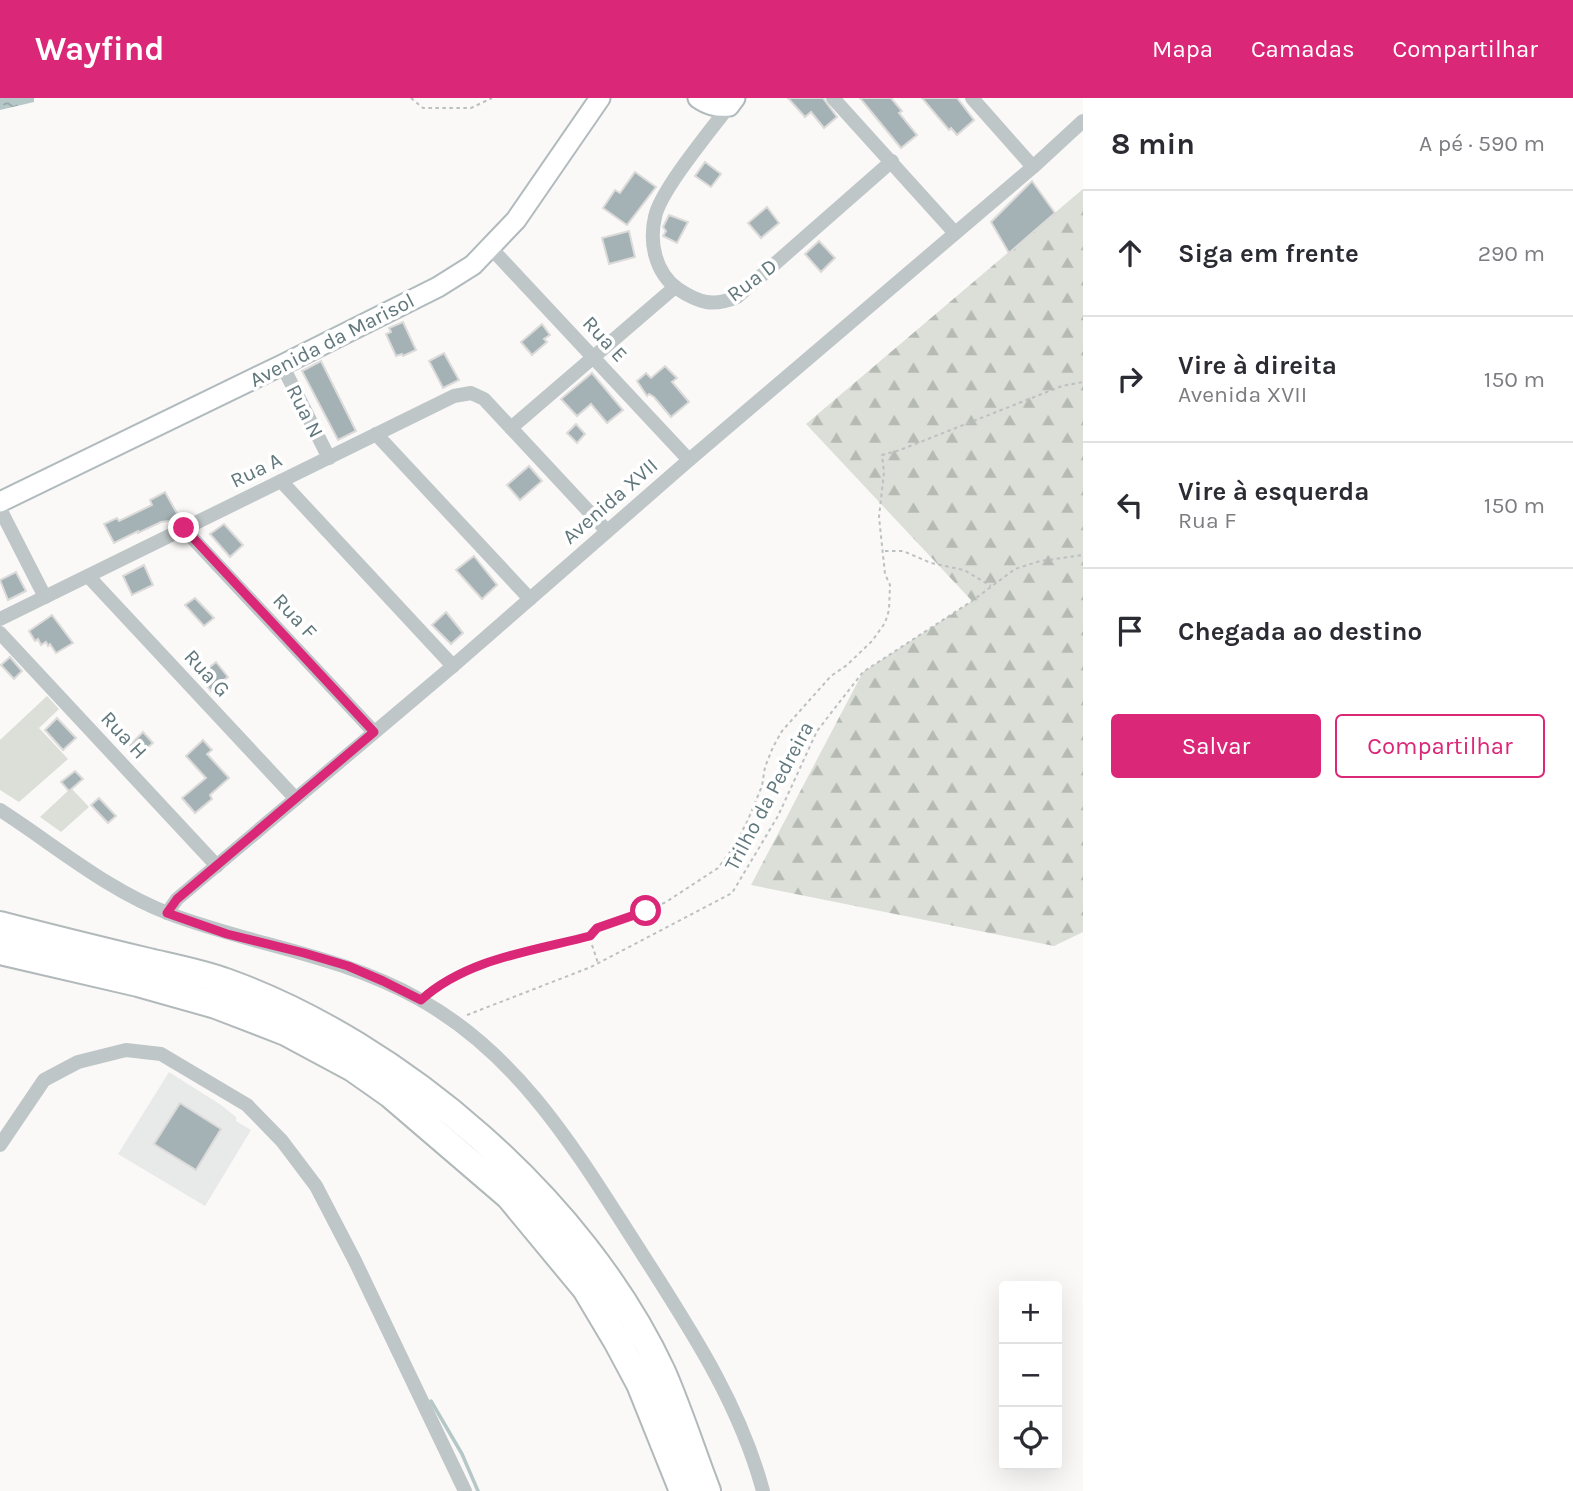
<!DOCTYPE html>
<html lang="pt">
<head>
<meta charset="utf-8">
<style>
	:root { --surface:#fff; --page:#f2f2f3; --text:#2b2b33; --muted:#7c7c81; --line:#e1e1e2; --accent:#db2777 }
	body { margin:0; font-family:Karla,sans-serif; background:var(--page); color:var(--text) }
	.controls { position:absolute; right:21px; bottom:21px; display:grid; overflow:hidden; border-radius:7px; box-shadow:0 7px 28px #0002 }
	.controls button { width:63px; height:63px; display:grid; place-items:center; padding:0; border:0; border-bottom:2px solid var(--line); background:var(--surface); color:var(--text); font:35px sans-serif }
	.stop { position:absolute; width:21px; height:21px; margin:-16px; border:5px solid #db2777; border-radius:50%; background:#fff }
	.stop.end { background:#db2777; border-color:#fff; box-shadow:0 2px 7px #0008 }
	.list { margin:0; padding:0; list-style:none }
	h2 { display:flex; justify-content:space-between; align-items:center; height:91px; margin:0; padding:0 28px; font-size:30px }
	h2 small { font-size:23px; font-weight:400; color:var(--muted) }
	.list li { display:grid; grid-template-columns:46px 1fr auto; gap:21px; align-items:center; box-sizing:border-box; height:126px; padding:0 28px; border-top:2px solid var(--line) }
	.list b { display:block; font-size:26px; white-space:nowrap }
	.list p { margin:0; font-size:23px; white-space:nowrap; color:var(--muted) }
	.list em { font-size:23px; font-style:normal; color:var(--muted) }
	.actions { display:flex; gap:14px; padding:21px 28px }
	.actions a { flex:1; padding:16px 0; border:2px solid var(--accent); border-radius:7px; text-align:center; font-size:24px; color:var(--accent) }
	.actions .main { background:var(--accent); color:#fff }
	.icon { flex:none; width:38px; height:38px; fill:none; stroke:currentColor; stroke-width:2; stroke-linecap:round; stroke-linejoin:round }
	.map { position:relative; flex:none; width:1083px; height:1393px; overflow:hidden }
	header { display:flex; align-items:center; gap:42px; box-sizing:border-box; height:98px; padding:0 35px; background:var(--accent); color:#fff }
	header strong { font-size:33px }
	nav { display:flex; gap:38px; margin-inline-start:auto; font-size:24px }
	main { display:flex }
	aside { flex:1; background:var(--surface) }
	.map>svg:first-child { display:block }
	.built { fill:#e8e9e9 }
	.green { fill:#dbdfd7 }
	.forest { fill:url(#forest-firs) }
	.water { fill:url(#water-ripples) }
	.lines { fill:none; stroke-linecap:round; stroke-linejoin:round }
	.stream { stroke:#b6c7c7; stroke-width:3.5 }
	.building { fill:#a5b2b5; stroke:#dcdbda; stroke-width:2 }
	.secondary-casing { stroke:#b1babd; stroke-width:23 }
	.highway-casing { stroke:#b2b9bb; stroke-width:30 }
	.path { stroke:#bbc0c2; stroke-width:2; stroke-dasharray:3.5 3.5; stroke-linecap:butt }
	.lane { stroke:#bec6c8; stroke-width:7 }
	.street { stroke:#bec6c8; stroke-width:14 }
	.secondary { stroke:#fff; stroke-width:19 }
	.highway { stroke:#fff; stroke-width:26 }
	.route { stroke:#db2777; stroke-width:9 }
	.labels { text-anchor:middle; stroke-width:7; stroke-linejoin:round; paint-order:stroke }
	.street-label { font-size:21px; fill:#60777c; stroke:#fff }
</style>
</head>
<body>
<header>
<strong>Wayfind</strong>
<nav><a>Mapa</a><a>Camadas</a><a>Compartilhar</a></nav>
</header>
<main>
<div class="map">
<svg width="1083" height="1393" viewBox="0 0 1083 1393">
	<defs>
		<pattern id="forest-firs" width="22" height="20" patternUnits="userSpaceOnUse" patternTransform="scale(1.75)"><rect width="22" height="20" fill="#dbdfd7"/><path d="M5 1l3.5 6h-7zM16 11l3.5 6h-7z" fill="#b5bab3"/></pattern>
		<pattern id="water-ripples" width="26" height="14" patternUnits="userSpaceOnUse" patternTransform="scale(1.75)"><rect width="26" height="14" fill="#b6c7c7"/><path d="M2 4q2-2 4 0t4 0M15 11q2-2 4 0t4 0" fill="none" stroke="#97a6a7"/></pattern>
	</defs>
	<rect width="100%" height="100%" fill="#faf9f8"/>
	<polygon class="built" points="169,974 221,1007 236,1019 236,1023 251,1032 205,1108 118,1056"/>
	<g class="green">
		<polygon points="47,598 59,611 39,630 68,661 19,704 0,692 0,642"/>
		<polygon points="71,690 89,709 61,734 40,719"/>
	</g>
	<polygon class="forest" points="1083,91 1083,834 1054,848 751,787 863,574 972,503 806,326"/>
	<polygon class="water" points="0,0 34,0 34,4 0,12"/>
	<g class="lines">
		<polyline class="stream" points="431,1303 462,1356 478,1393"/>
	</g>
	<g class="building">
		<polygon points="788,0 823,0 837,19 824,30 811,14 805,19"/>
		<polygon points="860,0 891,0 902,13 899,15 917,37 901,50"/>
		<polygon points="922,0 957,0 974,22 957,37 951,30 949,32"/>
		<polygon points="705,64 721,76 711,89 695,78"/>
		<polygon points="635,74 656,89 627,127 603,110 615,92 620,95"/>
		<polygon points="1032,83 1055,115 1009,155 991,124"/>
		<polygon points="767,109 779,125 761,140 748,125"/>
		<polygon points="669,117 688,124 677,145 663,138 666,133 663,129"/>
		<polygon points="629,133 635,159 609,166 602,140"/>
		<polygon points="819,143 835,160 821,174 805,156"/>
		<polygon points="403,224 416,252 403,258 402,256 396,258 386,236 391,234 389,230"/>
		<polygon points="542,226 550,237 544,241 547,244 532,257 521,244"/>
		<polygon points="444,255 459,282 443,290 429,263"/>
		<polygon points="321,263 356,333 338,342 302,273"/>
		<polygon points="665,268 677,280 672,284 689,304 671,319 654,299 649,296 647,298 637,283 646,275 651,280"/>
		<polygon points="592,275 623,312 607,325 591,306 577,318 561,301"/>
		<polygon points="576,326 585,336 577,345 567,335"/>
		<polygon points="529,368 542,383 520,402 507,387"/>
		<polygon points="165,394 179,419 169,423 161,424 138,435 138,433 114,445 104,426 117,420 119,423 152,407 150,402"/>
		<polygon points="224,426 243,447 230,459 210,436"/>
		<polygon points="474,458 497,487 482,501 456,472"/>
		<polygon points="144,467 153,487 132,497 123,478"/>
		<polygon points="16,474 26,493 8,502 0,482"/>
		<polygon points="195,500 214,520 204,528 185,507"/>
		<polygon points="446,514 463,535 451,546 432,527"/>
		<polygon points="52,517 73,545 56,555 50,546 48,548 46,544 41,547 38,541 35,543 29,533"/>
		<polygon points="10,559 22,573 14,581 1,567"/>
		<polygon points="216,564 228,579 211,593 199,578"/>
		<polygon points="57,620 76,640 63,652 45,632"/>
		<polygon points="143,634 153,645 139,657 130,647"/>
		<polygon points="203,642 212,652 207,656 229,680 210,697 212,701 195,715 182,700 206,680 186,658"/>
		<polygon points="75,673 83,681 69,693 61,684"/>
		<polygon points="99,700 116,718 108,725 91,707"/>
		<polygon points="180,1005 221,1031 196,1072 154,1046"/>
	</g>
	<g class="lines">
		<g class="secondary-casing">
			<g id="secondary">
				<path d="M698,0C708,7 716,9 729,8L735,0"/>
				<polyline points="0,404 282,267 438,189 473,167 516,122 600,0"/>
			</g>
		</g>
		<g class="highway-casing">
			<g id="highway">
				<path d="M0,827C50,840 99,852 149,864C175,870 201,875 226,884C401,947 583,1104 662,1274C679,1313 692,1354 707,1393"/>
				<polyline points="0,853 138,885 216,907 286,934 353,970 390,996 509,1098 586,1191 617,1243 640,1286 683,1393"/>
			</g>
		</g>
		<g class="path">
			<polyline points="411,0 423,10 471,10 492,0"/>
			<polyline points="885,453 903,453 931,465 964,472 991,488"/>
			<polyline points="597,831 626,822 666,804 718,770 733,750 747,724 762,688 765,669 773,649 782,633 831,578 847,567 872,543 885,525 889,512 890,487 885,476 879,419 884,374 882,357 900,352 1062,288 1083,284"/>
			<polyline points="592,847 598,865"/>
			<polyline points="467,917 591,869 732,795 778,718 817,633 863,574 972,503 1015,471 1040,463 1083,457"/>
		</g>
		<path class="lane" d="M421,901C466,861 532,853 590,838"/>
		<g class="street">
			<polyline points="833,0 955,135"/>
			<polyline points="972,0 1033,69"/>
			<path d="M729,8C711,32 660,93 655,119C649,144 655,175 678,191C699,205 713,209 737,199L892,63"/>
			<polyline points="490,149 689,362"/>
			<polyline points="282,267 329,360"/>
			<polyline points="511,330 675,189"/>
			<polyline points="376,336 530,501"/>
			<polyline points="281,383 453,568"/>
			<polyline points="0,411 45,499"/>
			<polyline points="184,431 374,634"/>
			<polyline points="88,478 296,701"/>
			<polyline points="0,521 454,298 471,295 484,301 607,433"/>
			<polyline points="0,535 217,768"/>
			<path d="M0,712C56,748 107,792 170,816C255,848 338,856 419,901C522,958 579,1058 641,1154C690,1231 739,1304 763,1393"/>
			<polyline points="167,815 177,801 453,568 689,362 1033,69 1083,23"/>
			<polyline points="0,1047 44,982 78,964 126,952 161,956 247,1007 282,1043 316,1088 355,1163 465,1393"/>
		</g>
		<use href="#secondary" class="secondary"/>
		<use href="#highway" class="highway"/>
	</g>
	<g class="lines">
		<path class="route" d="M184,430L374,634L177,801L167,815L227,836L304,855L348,868L383,883L421,902C466,861 532,853 590,838L597,830L646,813"/>
	</g>
	<g class="labels">
		<g class="street-label">
			<text transform="translate(752 182) rotate(-37)" y="7">Rua D</text>
			<text transform="translate(605 241) rotate(47)" y="7">Rua E</text>
			<text transform="translate(332 242) rotate(-27)" y="7">Avenida da Marisol</text>
			<text transform="translate(305 313) rotate(63)" y="7">Rua N</text>
			<text transform="translate(256 372) rotate(-26)" y="7">Rua A</text>
			<text transform="translate(610 403) rotate(-41)" y="7">Avenida XVII</text>
			<text transform="translate(295 518) rotate(47)" y="7">Rua F</text>
			<text transform="translate(207 575) rotate(47)" y="7">Rua G</text>
			<text transform="translate(124 637) rotate(47)" y="7">Rua H</text>
			<text transform="translate(769 698) rotate(-62)" y="7">Trilho da Pedreira</text>
		</g>
	</g>
</svg>
<div class="controls">
<button>+</button>
<button>−</button>
<button><svg class="icon" aria-label="locate" viewBox="0 0 24 24"><circle cx="12" cy="12" r="6"/><path d="M12 2v4M12 18v4M2 12h4M18 12h4"/></svg></button>
</div>
<div class="stop" style="left:646px;top:813px"></div>
<div class="stop end" style="left:184px;top:430px"></div>
</div>
<aside>
<h2>8 min<small>A pé · 590 m</small></h2>
<ul class="list">
<li><svg class="icon" aria-label="ahead" viewBox="0 0 24 24"><path d="M12 20V5M6 11l6-6 6 6"/></svg><div><b>Siga em frente</b></div><em>290 m</em></li>
<li><svg class="icon" aria-label="right" viewBox="0 0 24 24"><path d="M7 20v-9h11M14 6l5 5-5 5"/></svg><div><b>Vire à direita</b><p>Avenida XVII</p></div><em>150 m</em></li>
<li><svg class="icon" aria-label="left" viewBox="0 0 24 24"><path d="M17 20v-9H6M10 6l-5 5 5 5"/></svg><div><b>Vire à esquerda</b><p>Rua F</p></div><em>150 m</em></li>
<li><svg class="icon" aria-label="arrive" viewBox="0 0 24 24"><path d="M6 21V4h12l-3 4 3 4H6"/></svg><div><b>Chegada ao destino</b></div></li>
</ul>
<div class="actions"><a class="main">Salvar</a><a>Compartilhar</a></div>
</aside>
</main>
</body>
</html>
